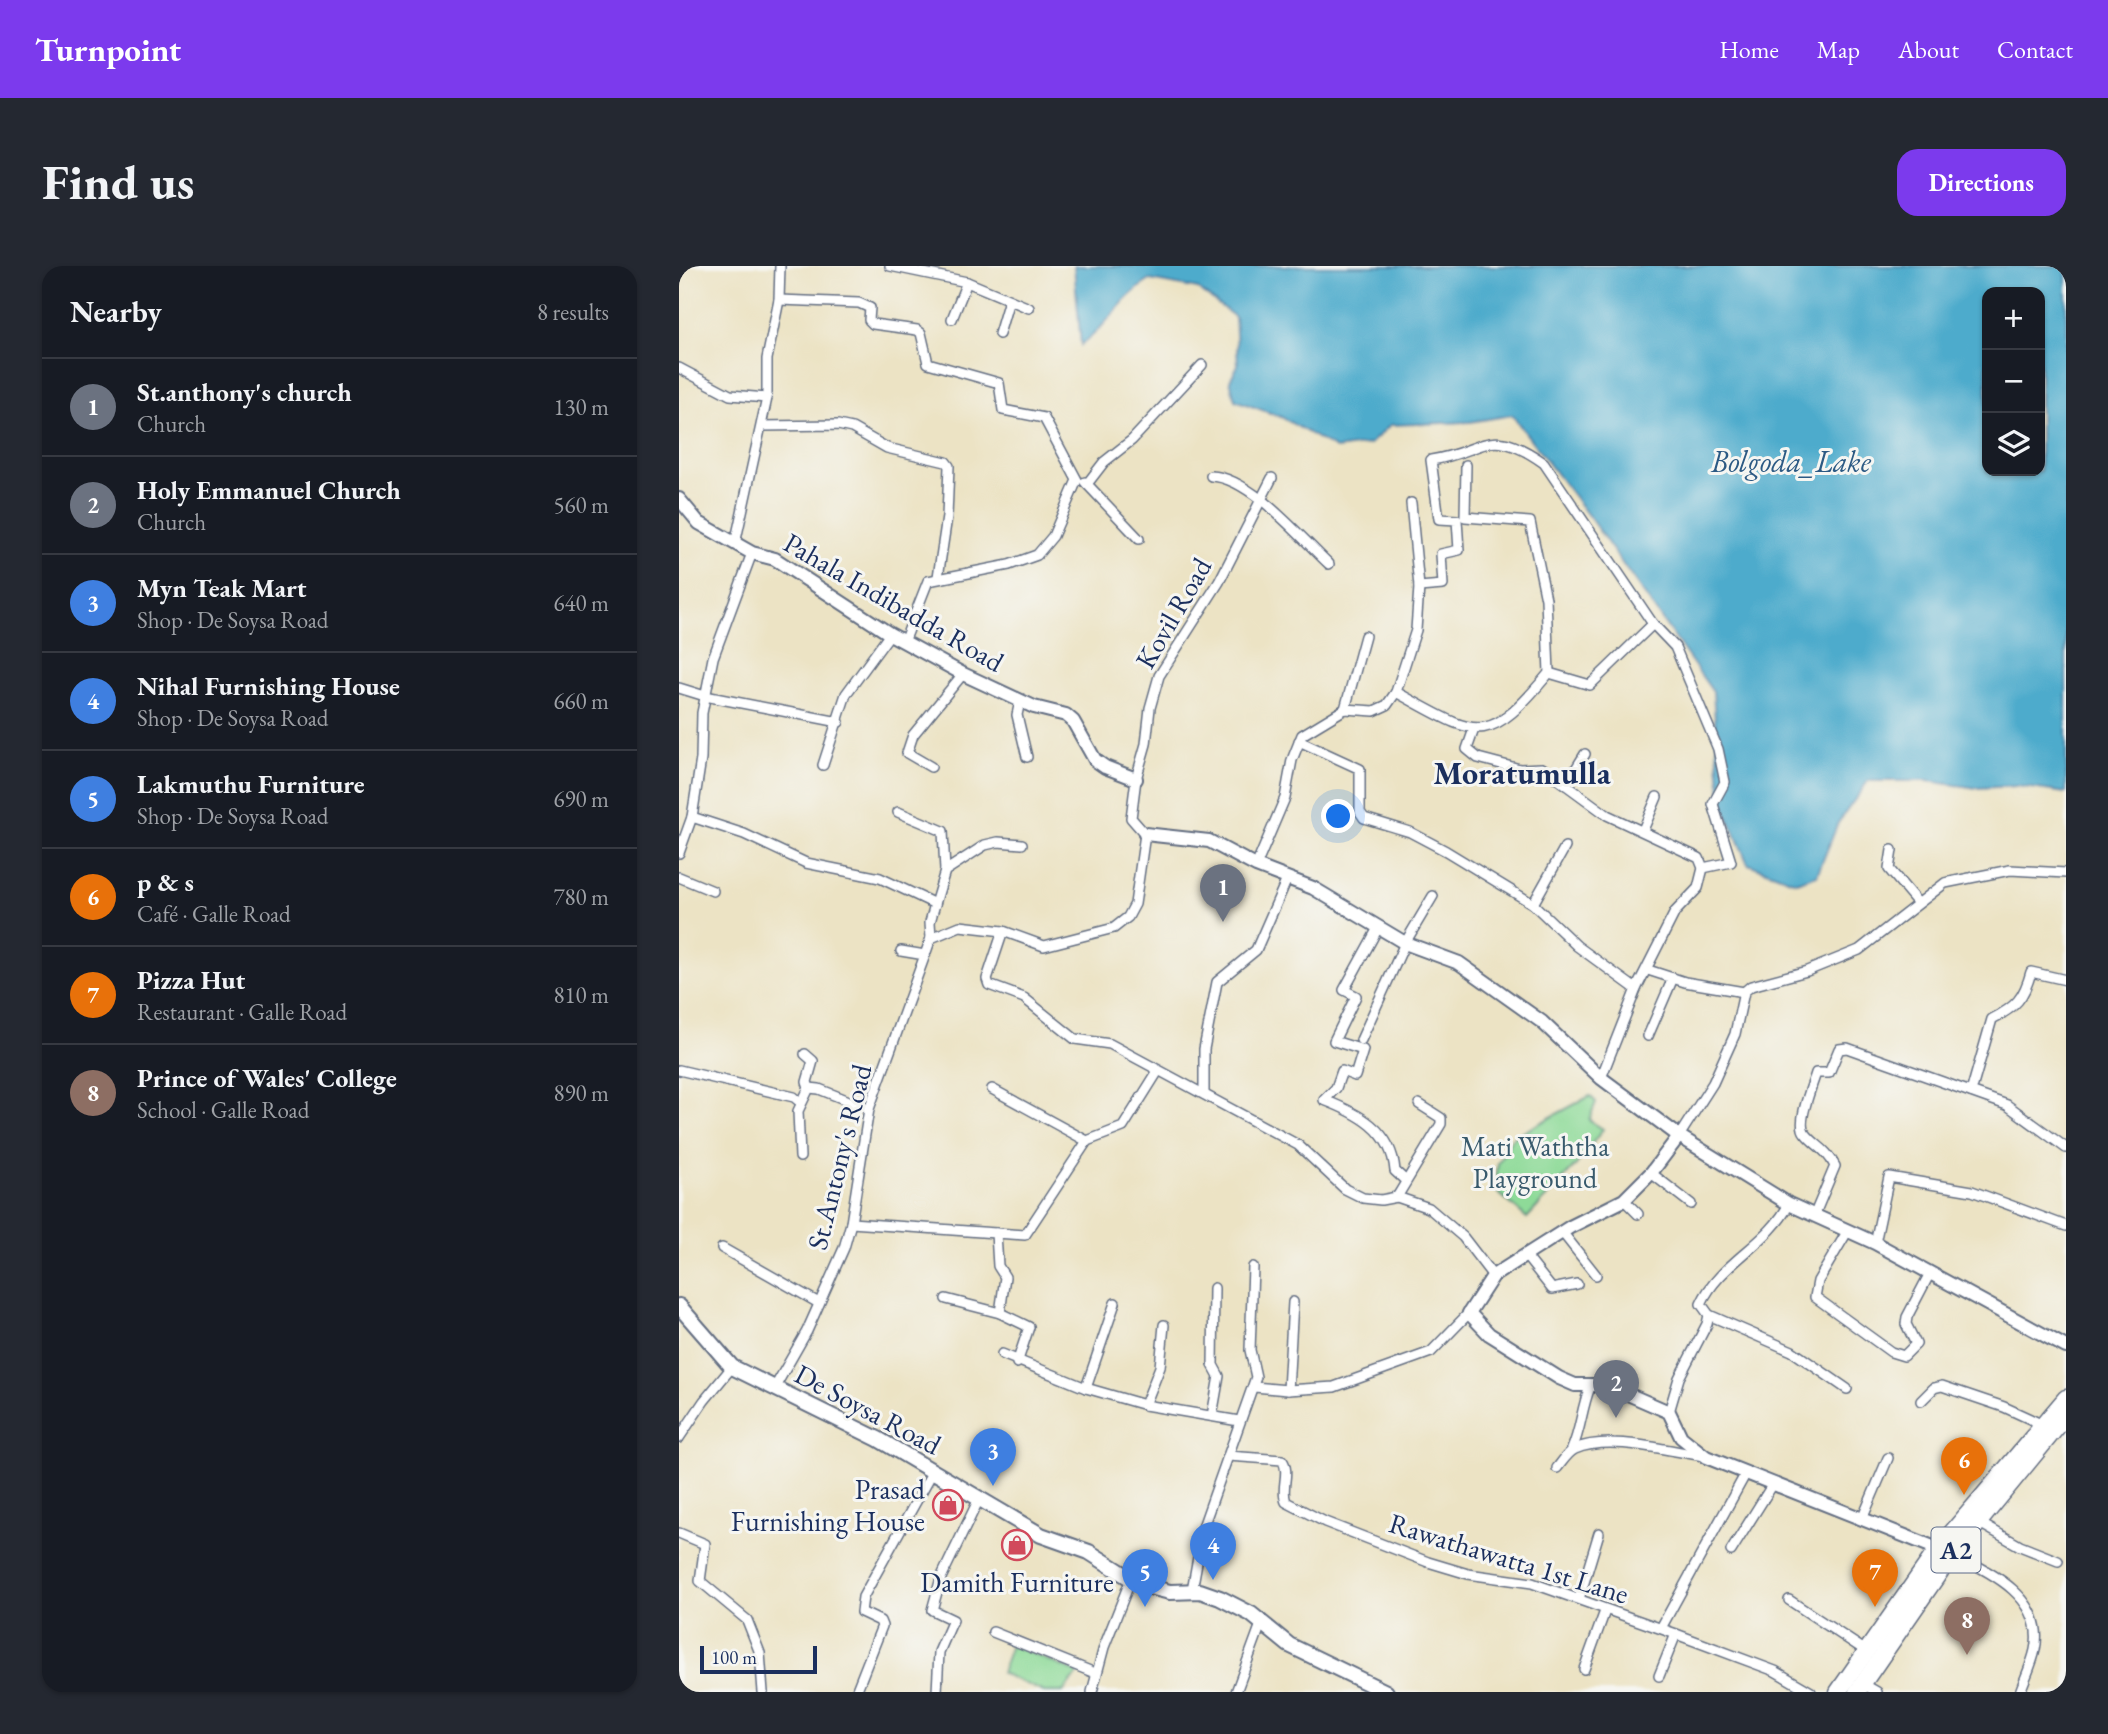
<!DOCTYPE html>
<html lang="en">
<head>
<meta charset="utf-8">
<style>
	:root { --surface:#171b24; --page:#242831; --text:#f1f3f6; --muted:#9ea1a6; --line:#363941; --accent:#7c3aed }
	body { margin:0; font-family:"EB Garamond",serif; background:var(--page); color:var(--text) }
	.controls { position:absolute; right:21px; top:21px; display:grid; overflow:hidden; border-radius:14px; box-shadow:0 2px 5px #0004 }
	.controls button { width:63px; height:63px; display:grid; place-items:center; padding:0; border:0; border-bottom:2px solid var(--line); background:var(--surface); color:var(--text); font:35px sans-serif }
	.scale { position:absolute; left:21px; bottom:18px; width:117px; box-sizing:border-box; padding-left:7px; border:4px solid #1b2f5e; border-top:0; font-size:19px; line-height:24px; white-space:nowrap; color:#1b2f5e; -webkit-text-stroke:5px #f6f6f2; paint-order:stroke }
	.you { position:absolute; left:660px; top:551px; width:24px; height:24px; margin:-18px; border:5px solid #fff; border-radius:50%; background:#1a73e8; box-shadow:0 0 0 10px #1a73e833 }
	.badge { display:grid; place-items:center; width:46px; height:46px; border-radius:50%; background:var(--accent); color:#fff; font-size:23px; font-weight:700 }
	.pin { position:absolute; translate:-50% -58px; filter:drop-shadow(0 2px 4px #0008) }
	.pin::after { content:''; position:absolute; top:37px; width:24px; height:21px; background:inherit; clip-path:polygon(0 0,100% 0,50% 100%) }
	.list { margin:0; padding:0; list-style:none }
	h2 { display:flex; justify-content:space-between; align-items:center; height:91px; margin:0; padding:0 28px; font-size:30px }
	h2 small { font-size:23px; font-weight:400; color:var(--muted) }
	.list li { display:grid; grid-template-columns:46px 1fr auto; gap:21px; align-items:center; box-sizing:border-box; height:98px; padding:0 28px; border-top:2px solid var(--line) }
	.list b { display:block; font-size:26px; white-space:nowrap }
	.list p { margin:0; font-size:23px; white-space:nowrap; color:var(--muted) }
	.list em { font-size:23px; font-style:normal; color:var(--muted) }
	.icon { flex:none; width:38px; height:38px; fill:none; stroke:currentColor; stroke-width:2; stroke-linecap:round; stroke-linejoin:round }
	.map { position:relative; flex:none; width:1387px; height:1426px; overflow:hidden; border-radius:21px }
	header { display:flex; align-items:center; gap:42px; box-sizing:border-box; height:98px; padding:0 35px; background:var(--accent); color:#fff }
	header strong { font-size:33px }
	nav { display:flex; gap:38px; margin-inline-start:auto; font-size:24px }
	.intro { display:flex; align-items:center; justify-content:space-between; box-sizing:border-box; height:168px; padding:0 42px }
	h1 { margin:0; font-size:49px }
	.button { padding:18px 32px; border-radius:21px; background:var(--accent); color:#fff; font-size:24px; font-weight:700 }
	main { display:flex; gap:42px; padding:0 42px }
	aside { flex:1; background:var(--surface); border-radius:21px; box-shadow:0 2px 5px #0004 }
	.map>svg:first-child { display:block }
	.green { fill:#8eda98; stroke:#54847b; stroke-width:2 }
	.water { fill:#4dabcc; stroke:#346d95; stroke-width:2; fill-rule:evenodd }
	.lines { fill:none; stroke-linecap:round; stroke-linejoin:round }
	.street-casing { stroke:#646e82; stroke-width:12 }
	.secondary-casing { stroke:#646e82; stroke-width:16 }
	.primary-casing { stroke:#646e82; stroke-width:18 }
	.highway-casing { stroke:#646e82; stroke-width:19 }
	.street { stroke:#fff; stroke-width:9 }
	.secondary { stroke:#fff; stroke-width:12 }
	.primary { stroke:#fff; stroke-width:14 }
	.highway { stroke:#fff; stroke-width:16 }
	.labels { text-anchor:middle; stroke-width:6; stroke-linejoin:round; paint-order:stroke }
	.shield { fill:#f6f6f2; stroke:#5d6b8a; stroke-width:2 }
	.shield-label { font-size:26px; font-weight:bold; fill:#1b2f5e }
	.street-label { font-size:28px; fill:#1b2f5e; stroke:#f6f6f2 }
	.park-label { font-size:28px; fill:#385a6c; stroke:#f6f6f2 }
	.poi-label { font-size:28px; fill:#1b2f5e; stroke:#f6f6f2; text-anchor:end }
	.water-label { font-size:30px; font-style:italic; fill:#2c5a84; stroke:#f6f6f2 }
	.quarter-label { font-size:32px; font-weight:bold; fill:#1b2f5e; stroke:#f6f6f2 }
</style>
</head>
<body>
<header>
<strong>Turnpoint</strong>
<nav><a>Home</a><a>Map</a><a>About</a><a>Contact</a></nav>
</header>
<div class="intro"><h1>Find us</h1><a class="button">Directions</a></div>
<main>
<aside>
<h2>Nearby<small>8 results</small></h2>
<ul class="list">
<li><span class="badge" style="background:#6b7280">1</span><div><b>St.anthony's church</b><p>Church</p></div><em>130 m</em></li>
<li><span class="badge" style="background:#6b7280">2</span><div><b>Holy Emmanuel Church</b><p>Church</p></div><em>560 m</em></li>
<li><span class="badge" style="background:#3f7fe0">3</span><div><b>Myn Teak Mart</b><p>Shop · De Soysa Road</p></div><em>640 m</em></li>
<li><span class="badge" style="background:#3f7fe0">4</span><div><b>Nihal Furnishing House</b><p>Shop · De Soysa Road</p></div><em>660 m</em></li>
<li><span class="badge" style="background:#3f7fe0">5</span><div><b>Lakmuthu Furniture</b><p>Shop · De Soysa Road</p></div><em>690 m</em></li>
<li><span class="badge" style="background:#e8710a">6</span><div><b>p &amp; s</b><p>Café · Galle Road</p></div><em>780 m</em></li>
<li><span class="badge" style="background:#e8710a">7</span><div><b>Pizza Hut</b><p>Restaurant · Galle Road</p></div><em>810 m</em></li>
<li><span class="badge" style="background:#8d6e63">8</span><div><b>Prince of Wales' College</b><p>School · Galle Road</p></div><em>890 m</em></li>
</ul>
</aside>
<div class="map">
<svg width="1387" height="1426" viewBox="0 0 1387 1426">
	<rect width="100%" height="100%" fill="#f6f6f2"/>
	<filter id="ink" filterUnits="userSpaceOnUse"><feTurbulence type="fractalNoise" baseFrequency=".0143" numOctaves="2"/><feDisplacementMap in="SourceGraphic" scale="14" xChannelSelector="R" yChannelSelector="G"/><feConvolveMatrix kernelMatrix="1 2 1 2 8 2 1 2 1" color-interpolation-filters="sRGB"/></filter>
	<filter id="wash" filterUnits="userSpaceOnUse"><feTurbulence type="fractalNoise" baseFrequency=".00686" numOctaves="4" result="noise"/><feDisplacementMap in="SourceGraphic" scale="28" xChannelSelector="R" yChannelSelector="G"/><feGaussianBlur stdDeviation="1.57" result="paint"/><feColorMatrix in="noise" values="0 0 0 0 0 0 0 0 0 0 0 0 0 0 0 0 0 1.4 0 .05"/><feComposite in="paint" operator="in"/></filter>
	<g filter="url(#wash)">
		<rect width="100%" height="100%" fill="#ece3c4"/>
		<g class="green">
			<polygon points="911,830 917,836 910,854 924,863 897,899 848,952 816,924 819,897 833,872"/>
			<polygon points="332,1379 399,1407 384,1426 365,1426 322,1407"/>
		</g>
		<path class="water" d="M395,0H1387V527L1338,520L1298,522L1248,515H1189L1159,557L1138,609L1117,616L1069,598L1042,535L1034,426L911,252L833,149L791,156L711,159L691,178L657,183L602,151L556,134L551,114L559,99L556,51L519,23L471,14C441,32 430,59 402,79ZM1308,26H1361V205H1308Z"/>
	</g>
	<g filter="url(#ink)">
		<g class="lines">
			<g class="street-casing">
				<g id="street">
					<polyline points="211,0 288,16 350,42"/>
					<polyline points="100,34 180,37 191,42 190,54 194,58 238,64 242,67 249,97 320,117 324,144 365,152 398,214 374,270 358,289 330,299 249,315 225,376"/>
					<polyline points="273,53 288,16"/>
					<polyline points="320,68 330,34"/>
					<polyline points="0,102 51,129 88,132"/>
					<polyline points="83,160 159,159 173,162 208,182 267,196 270,200 268,251 259,311"/>
					<path d="M532,210C571,211 622,272 650,298"/>
					<polyline points="406,216 460,273"/>
					<polyline points="408,218 425,196 453,174 523,99"/>
					<polyline points="56,278 88,132 88,93 100,34 101,0"/>
					<path d="M740,321L764,319L762,288L780,284L778,254L760,253L752,194C807,186 808,157 865,197L974,358L996,381L1039,483L1046,516L1034,538L1052,596L1024,602"/>
					<polyline points="870,407 911,419 974,358"/>
					<polyline points="0,422 26,430 160,456"/>
					<path d="M717,426C798,470 806,484 870,407L867,333L851,256L786,251L787,199"/>
					<polyline points="341,435 338,449 348,491"/>
					<polyline points="666,443 686,370"/>
					<polyline points="795,463 788,483 799,492 841,503 863,502 887,519"/>
					<polyline points="620,475 681,503 681,546 685,552 731,566 767,585 854,638 898,680 957,723"/>
					<polyline points="906,488 887,519 928,549 1020,592 1024,602 1019,622 996,646 957,723 922,812"/>
					<polyline points="144,499 167,428 211,368"/>
					<polyline points="252,501 228,487 234,469 284,408"/>
					<polyline points="219,546 264,565 266,605"/>
					<polyline points="13,551 65,568 127,597 201,612 256,638 251,656 252,672"/>
					<polyline points="964,564 978,531"/>
					<polyline points="1213,584 1210,603 1238,636"/>
					<polyline points="0,587 13,551 22,493 23,447 34,392 73,287"/>
					<polyline points="577,600 606,532 613,494 623,469 666,443 695,445 708,439 717,426 737,364 740,321 732,237"/>
					<polyline points="0,611 34,625"/>
					<polyline points="256,638 266,605 306,579 319,576 343,578"/>
					<polyline points="854,638 886,581"/>
					<path d="M699,662L665,724L677,730L655,775L684,784L676,810L663,805L657,822L645,834C679,847 713,864 716,905L727,915"/>
					<polyline points="324,665 308,713 310,719 345,732 396,773 431,778 619,879 666,923 684,932 702,934 718,931 750,942 784,971 814,1010"/>
					<polyline points="246,689 252,672 281,660 324,665 365,680 435,662 449,651 456,638 466,568 452,552 457,513 467,478 471,442 480,410 540,316 593,212"/>
					<polyline points="969,704 1006,716 1065,726"/>
					<polyline points="969,770 994,712"/>
					<polyline points="682,774 726,677 754,630"/>
					<polyline points="0,804 115,831 121,836"/>
					<polyline points="130,822 140,823 190,843"/>
					<polyline points="313,823 408,875"/>
					<path d="M1292,826L1313,753C1337,741 1345,732 1352,706L1387,714"/>
					<polyline points="525,828 525,783 538,716 577,684 608,613"/>
					<polyline points="1000,870 1034,817 1056,768 1065,726 1072,720 1128,705 1180,684 1266,617 1331,604 1387,607"/>
					<polyline points="121,891 119,845 130,822 128,816 134,795 126,788"/>
					<polyline points="972,907 1012,938"/>
					<polyline points="718,931 762,858 762,852 740,838"/>
					<polyline points="945,934 959,948"/>
					<path d="M1135,950L1156,900C1146,881 1137,881 1126,867C1117,857 1133,820 1137,807H1150L1160,783L1168,782L1328,839L1387,882"/>
					<polyline points="172,957 317,967"/>
					<polyline points="883,966 917,1009"/>
					<polyline points="1168,966 1139,1015 1136,1031 1212,1086 1225,1090 1237,1078 1227,1058 1228,1051 1251,1007"/>
					<polyline points="1196,977 1210,911 1293,925 1387,960"/>
					<polyline points="43,982 138,1036"/>
					<polyline points="846,989 873,1023 898,1018"/>
					<polyline points="267,1033 321,1047 350,1061 338,1097"/>
					<polyline points="614,1036 609,1124 655,1121 752,1086 790,1047"/>
					<polyline points="321,1047 326,1011 319,1000 317,967 346,969 408,875 444,861 479,805"/>
					<polyline points="1030,1049 1113,1085 1168,1123"/>
					<polyline points="323,1088 407,1122 466,1139 560,1155"/>
					<polyline points="96,1121 128,1065 165,982 172,957 190,843 246,689 222,685"/>
					<polyline points="575,1121 609,1124"/>
					<polyline points="407,1122 436,1037"/>
					<polyline points="1242,1135 1255,1122 1263,1120 1325,1141 1362,1158"/>
					<polyline points="466,1139 481,1101 485,1059"/>
					<path d="M990,1146L1000,1112L1028,1058L1030,1049L1022,1038C1040,997 1090,978 1110,938"/>
					<polyline points="533,1150 540,1110 534,1099 535,1022"/>
					<polyline points="0,1172 25,1135 53,1101"/>
					<path d="M893,1183C902,1163 902,1144 911,1121"/>
					<path d="M549,1190L603,1194C612,1206 601,1222 607,1236L646,1256L749,1296L789,1308L853,1317L997,1368L1096,1405L1132,1426"/>
					<path d="M878,1202C883,1196 889,1186 896,1183C929,1168 990,1185 1025,1190"/>
					<polyline points="1184,1251 1209,1192"/>
					<polyline points="1299,1256 1341,1280 1379,1295"/>
					<polyline points="0,1267 26,1278 21,1315 68,1354 81,1387 84,1426"/>
					<polyline points="1052,1285 1094,1218"/>
					<path d="M1274,1288C1313,1306 1367,1333 1356,1384C1353,1398 1346,1412 1341,1426"/>
					<polyline points="513,1324 525,1258 577,1111 571,1084 574,1001"/>
					<polyline points="900,1333 920,1267"/>
					<polyline points="1110,1334 1187,1385"/>
					<polyline points="982,1362 1067,1207"/>
					<polyline points="314,1366 416,1407"/>
					<polyline points="905,1403 926,1345"/>
					<polyline points="980,1410 997,1368"/>
					<polyline points="1184,1418 1198,1426"/>
					<polyline points="177,1426 203,1360 201,1355 182,1346 184,1331 254,1205"/>
					<polyline points="258,1426 260,1386 274,1354 253,1344 262,1312 300,1233"/>
					<polyline points="413,1426 425,1381 452,1313"/>
					<polyline points="557,1426 582,1358"/>
				</g>
			</g>
			<g class="secondary-casing">
				<g id="secondary">
					<polyline points="0,233 20,257 73,287 96,293 211,368 284,408 355,441 387,449 394,455 416,494 426,501 457,513"/>
					<polyline points="466,568 530,575 577,600 634,622 726,677 780,697 863,756 922,812 1000,870 1110,938 1196,977 1387,1081"/>
					<polyline points="1000,870 972,907 945,934 891,961 814,1010 790,1047 810,1068 880,1112 896,1119 928,1119 990,1146 1002,1171 1027,1191 1264,1285"/>
				</g>
			</g>
			<g class="primary-casing">
				<polyline id="primary" points="0,1040 53,1101 199,1173 362,1269 410,1286 462,1319 491,1326 521,1325 541,1332 572,1348 610,1379 707,1426"/>
			</g>
			<g class="highway-casing">
				<g id="highway">
					<polyline points="1159,1426 1258,1284 1387,1132"/>
					<polyline points="1178,1426 1269,1294 1387,1150"/>
				</g>
			</g>
			<use href="#street" class="street"/>
			<use href="#secondary" class="secondary"/>
			<use href="#primary" class="primary"/>
			<use href="#highway" class="highway"/>
		</g>
	</g>
	<defs>
		<g id="shop-ring" transform="scale(1.575)"><circle r="9.5" fill="#f6f6f2" stroke="#d1495b" stroke-width="1.5"/><path d="M-5-2.5h2.3a2.7 3.5 0 0 1 5.4 0H5L5.5 6h-11ZM-1.5-2.5h3a1.5 2.3 0 0 0-3 0Z" fill="#d1495b"/></g>
	</defs>
	<g fill-rule="evenodd">
		<use href="#shop-ring" x="269" y="1239"/>
		<use href="#shop-ring" x="338" y="1279"/>
	</g>
	<g class="labels">
		<rect class="shield" x="1252.5" y="1261.5" width="49" height="45" rx="5"/>
		<g class="shield-label">
			<text x="1277" y="1293">A2</text>
		</g>
		<g class="street-label">
			<text transform="translate(215 336) rotate(30)" y="10">Pahala Indibadda Road</text>
			<text transform="translate(494 347) rotate(-60)" y="10">Kovil Road</text>
			<text transform="translate(160 891) rotate(-76)" y="10">St.Antony's Road</text>
			<text transform="translate(189 1143) rotate(28)" y="10">De Soysa Road</text>
			<text transform="translate(830 1292) rotate(17)" y="10">Rawathawatta 1st Lane</text>
		</g>
		<g class="park-label">
			<text x="856" y="890">Mati Waththa<tspan x="856" dy="32">Playground</tspan></text>
		</g>
		<g class="poi-label">
			<text x="246" y="1233">Prasad<tspan x="246" dy="32">Furnishing House</tspan></text>
			<text x="338" y="1326" text-anchor="middle">Damith Furniture</text>
		</g>
		<g class="water-label">
			<text x="1112" y="206">Bolgoda_Lake</text>
		</g>
		<g class="quarter-label">
			<text x="843" y="518">Moratumulla</text>
		</g>
	</g>
</svg>
<div class="controls">
<button>+</button>
<button>−</button>
<button><svg class="icon" aria-label="layers" viewBox="0 0 24 24"><path d="M12 4l9 5-9 5-9-5zM3 14l9 5 9-5"/></svg></button>
</div>
<div class="scale">100 m</div>
<div class="you"></div>
<div class="pin badge" style="left:544px;top:656px;background:#6b7280">1</div>
<div class="pin badge" style="left:937px;top:1152px;background:#6b7280">2</div>
<div class="pin badge" style="left:314px;top:1220px;background:#3f7fe0">3</div>
<div class="pin badge" style="left:534px;top:1314px;background:#3f7fe0">4</div>
<div class="pin badge" style="left:466px;top:1341px;background:#3f7fe0">5</div>
<div class="pin badge" style="left:1285px;top:1229px;background:#e8710a">6</div>
<div class="pin badge" style="left:1196px;top:1341px;background:#e8710a">7</div>
<div class="pin badge" style="left:1288px;top:1389px;background:#8d6e63">8</div>
</div>
</main>
</body>
</html>
